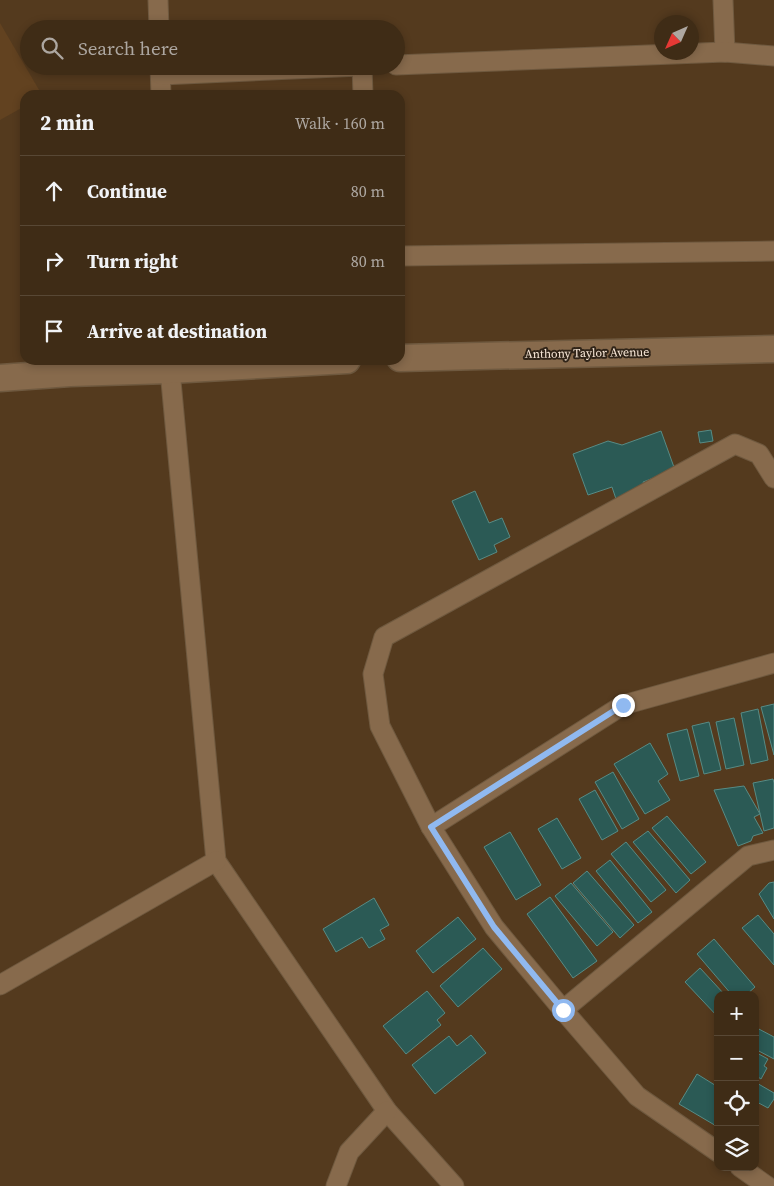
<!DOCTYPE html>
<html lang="en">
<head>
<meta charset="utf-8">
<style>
	:root { --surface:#3f2c16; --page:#46341f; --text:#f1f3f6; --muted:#ada7a1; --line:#584835 }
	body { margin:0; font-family:"Source Serif 4",serif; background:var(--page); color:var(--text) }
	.controls { position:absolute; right:15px; bottom:15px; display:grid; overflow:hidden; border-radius:10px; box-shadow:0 2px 8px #0003 }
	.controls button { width:45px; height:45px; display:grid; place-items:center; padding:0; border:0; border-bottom:1px solid var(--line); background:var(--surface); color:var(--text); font:25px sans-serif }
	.compass { position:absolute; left:654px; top:15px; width:45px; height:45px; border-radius:50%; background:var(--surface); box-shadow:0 2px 8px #0003; rotate:225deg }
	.stop { position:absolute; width:15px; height:15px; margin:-11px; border:4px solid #90b9f0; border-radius:50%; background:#fff }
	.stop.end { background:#90b9f0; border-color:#fff; box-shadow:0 1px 5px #0008 }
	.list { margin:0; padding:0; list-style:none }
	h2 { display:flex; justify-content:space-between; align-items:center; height:65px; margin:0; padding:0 20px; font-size:21px }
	h2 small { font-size:16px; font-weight:400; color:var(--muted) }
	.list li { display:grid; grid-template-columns:32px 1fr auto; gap:15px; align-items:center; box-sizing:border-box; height:70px; padding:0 20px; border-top:1px solid var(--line) }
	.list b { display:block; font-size:19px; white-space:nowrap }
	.list em { font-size:16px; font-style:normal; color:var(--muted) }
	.icon { flex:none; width:28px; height:28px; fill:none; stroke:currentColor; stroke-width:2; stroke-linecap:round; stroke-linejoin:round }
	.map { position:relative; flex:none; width:774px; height:1186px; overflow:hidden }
	.search { position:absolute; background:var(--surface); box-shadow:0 2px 8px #0003; left:20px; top:20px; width:385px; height:55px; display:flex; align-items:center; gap:12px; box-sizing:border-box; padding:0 18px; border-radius:28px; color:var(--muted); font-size:19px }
	.panel { position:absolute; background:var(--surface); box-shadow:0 2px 8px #0003; left:20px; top:90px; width:385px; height:275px; border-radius:15px }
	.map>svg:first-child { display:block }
	.built { fill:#624220 }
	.building { fill:#2b5a55; stroke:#578b85 }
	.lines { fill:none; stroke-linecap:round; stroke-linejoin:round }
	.street-casing { stroke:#6f593f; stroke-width:21 }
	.secondary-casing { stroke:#6f593f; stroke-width:29 }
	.street { stroke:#876a4c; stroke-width:19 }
	.secondary { stroke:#876a4c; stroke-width:26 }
	.route { stroke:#90b9f0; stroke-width:6 }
	.labels { text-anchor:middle; stroke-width:4; stroke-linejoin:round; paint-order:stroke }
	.street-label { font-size:12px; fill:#fbeada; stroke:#302418 }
</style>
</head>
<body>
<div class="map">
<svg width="774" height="1186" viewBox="0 0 774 1186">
	<rect width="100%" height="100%" fill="#543a1e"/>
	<polygon class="built" points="0,23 42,95 25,95 25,106 0,120"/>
	<g class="building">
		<polygon points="711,430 713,441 700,443 698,432"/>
		<polygon points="661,431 675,470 643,482 646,489 616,499 612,487 588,495 573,454 608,441 622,445"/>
		<polygon points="475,491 489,523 502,518 510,537 494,545 497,552 479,560 452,501"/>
		<polygon points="774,704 774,755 761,707"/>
		<polygon points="758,709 768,760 751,764 741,713"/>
		<polygon points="734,718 744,765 726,769 716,722"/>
		<polygon points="709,722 721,770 704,774 692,726"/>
		<polygon points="687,729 699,776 680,781 667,734"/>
		<polygon points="650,743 668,774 658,781 670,800 645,814 614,764"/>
		<polygon points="613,772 639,819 622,829 595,782"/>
		<polygon points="773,779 774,783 774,828 764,831 753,783"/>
		<polygon points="744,786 760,814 754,817 763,833 753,836 751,841 738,846 714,790"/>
		<polygon points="595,790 618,831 602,840 579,799"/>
		<polygon points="667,816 706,862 691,874 652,828"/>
		<polygon points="557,818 581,858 562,869 538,829"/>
		<polygon points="648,831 690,880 676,893 633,842"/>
		<polygon points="510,832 541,885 516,900 484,847"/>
		<polygon points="626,842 666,890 651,902 611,854"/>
		<polygon points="610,860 652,912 638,923 596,871"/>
		<polygon points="587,871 634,925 620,938 573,883"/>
		<polygon points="774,882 774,919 759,894 769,883"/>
		<polygon points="571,883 613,932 597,946 555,896"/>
		<polygon points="550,897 597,961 573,978 527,914"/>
		<polygon points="374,898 389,925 380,930 385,939 369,948 362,937 336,952 323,929"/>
		<polygon points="758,915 774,934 774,965 742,928"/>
		<polygon points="458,917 476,939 433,973 416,951"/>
		<polygon points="714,939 755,987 746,995 732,995 697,954"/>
		<polygon points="483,948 502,969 458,1007 440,986"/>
		<polygon points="700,968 725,995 718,995 718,1017 685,982"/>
		<polygon points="427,991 445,1013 437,1020 441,1025 406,1054 383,1026"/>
		<polygon points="755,1027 774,1037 774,1059 755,1049"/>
		<polygon points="471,1035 486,1053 435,1094 412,1065 449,1036 457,1046"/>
		<polygon points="755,1052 768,1059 764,1066 767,1068 761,1079 755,1075"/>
		<polygon points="697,1074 718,1087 718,1127 679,1104"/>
		<polygon points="755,1082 774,1093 774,1099 768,1108 755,1101"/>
	</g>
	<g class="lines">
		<g class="street-casing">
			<g id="street">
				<polyline points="158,0 159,29"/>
				<polyline points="723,0 725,52"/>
				<polyline points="396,65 725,52 774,56"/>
				<polyline points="160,66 161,95"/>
				<polyline points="362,66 363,95"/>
				<polyline points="161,75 360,66"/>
				<polyline points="400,256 774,251"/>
				<polyline points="169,360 216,861 387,1111 454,1186"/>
				<polyline points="431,827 623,705 774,663"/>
				<polyline points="0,985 216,861"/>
				<polyline points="563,1010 748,856 774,850"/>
				<polyline points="718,1152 637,1096 563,1010 494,927 431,827 380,726 373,674 384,637 735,444 759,454 774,478"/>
				<polyline points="740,1167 767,1186"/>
				<polyline points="336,1186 349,1152 387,1111"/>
			</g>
		</g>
		<g class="secondary-casing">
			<g id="secondary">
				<polyline points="400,358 774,349"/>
				<polyline points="0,378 70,373 169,370 347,360"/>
			</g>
		</g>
		<use href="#street" class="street"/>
		<use href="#secondary" class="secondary"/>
	</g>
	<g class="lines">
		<polyline class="route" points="563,1010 494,927 431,827 623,705"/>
	</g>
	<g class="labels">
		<g class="street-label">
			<text transform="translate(587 353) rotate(-1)" y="4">Anthony Taylor Avenue</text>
		</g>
	</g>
</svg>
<div class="controls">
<button>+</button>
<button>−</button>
<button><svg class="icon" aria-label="locate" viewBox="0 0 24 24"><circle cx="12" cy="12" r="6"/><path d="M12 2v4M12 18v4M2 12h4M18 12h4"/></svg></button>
<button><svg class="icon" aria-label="layers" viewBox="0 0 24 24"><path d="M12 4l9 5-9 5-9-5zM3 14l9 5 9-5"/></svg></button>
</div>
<svg class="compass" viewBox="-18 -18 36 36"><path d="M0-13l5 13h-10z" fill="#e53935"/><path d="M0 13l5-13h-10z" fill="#ada7a1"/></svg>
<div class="stop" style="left:563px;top:1010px"></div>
<div class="stop end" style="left:623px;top:705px"></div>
<div class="search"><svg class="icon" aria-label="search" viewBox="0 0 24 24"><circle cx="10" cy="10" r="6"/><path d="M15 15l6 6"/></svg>Search here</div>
<section class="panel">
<h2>2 min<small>Walk · 160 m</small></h2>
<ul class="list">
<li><svg class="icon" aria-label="ahead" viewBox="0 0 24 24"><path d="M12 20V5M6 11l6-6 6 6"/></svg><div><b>Continue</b></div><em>80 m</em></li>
<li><svg class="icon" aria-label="right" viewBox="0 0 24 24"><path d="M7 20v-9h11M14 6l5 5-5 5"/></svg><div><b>Turn right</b></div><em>80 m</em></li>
<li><svg class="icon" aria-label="arrive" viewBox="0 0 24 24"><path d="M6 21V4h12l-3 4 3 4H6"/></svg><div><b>Arrive at destination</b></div></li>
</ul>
</section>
</div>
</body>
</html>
